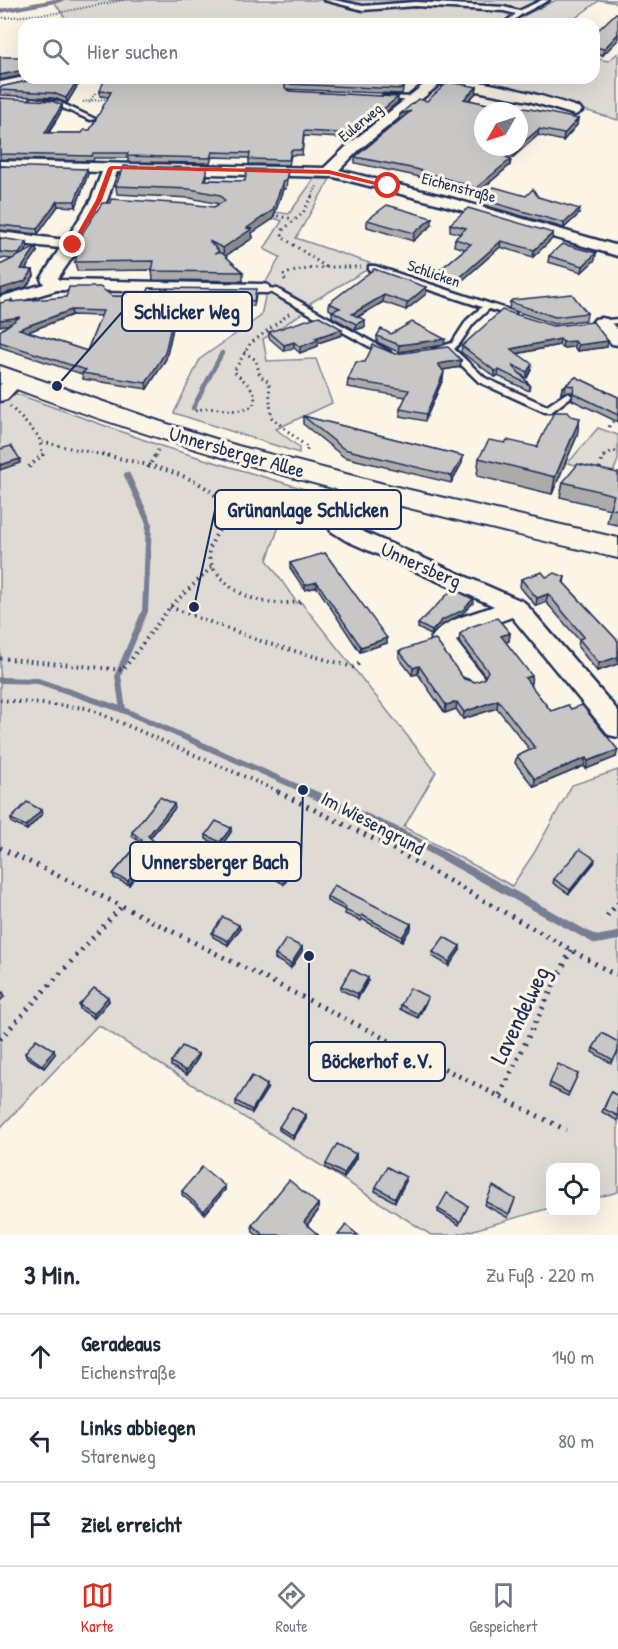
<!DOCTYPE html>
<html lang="de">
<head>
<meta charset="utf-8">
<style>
	:root { --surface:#fff; --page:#f2f2f3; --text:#1f2937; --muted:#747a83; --line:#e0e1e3; --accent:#d93025 }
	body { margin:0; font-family:"Patrick Hand",sans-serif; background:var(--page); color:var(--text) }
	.controls { position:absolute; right:18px; bottom:18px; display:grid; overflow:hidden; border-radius:12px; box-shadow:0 6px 24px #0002 }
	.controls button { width:54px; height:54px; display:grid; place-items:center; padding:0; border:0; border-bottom:2px solid var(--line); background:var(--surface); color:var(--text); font:30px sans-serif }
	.compass { position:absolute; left:474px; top:102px; width:54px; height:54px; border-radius:50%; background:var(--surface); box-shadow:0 6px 24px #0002; rotate:231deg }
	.stop { position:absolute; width:18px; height:18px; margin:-14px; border:4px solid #d93025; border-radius:50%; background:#fff }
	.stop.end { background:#d93025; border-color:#fff; box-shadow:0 2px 6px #0008 }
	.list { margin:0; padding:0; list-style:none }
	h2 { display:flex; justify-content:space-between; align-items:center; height:78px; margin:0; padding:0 24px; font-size:26px }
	h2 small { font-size:20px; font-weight:400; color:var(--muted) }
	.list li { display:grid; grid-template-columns:39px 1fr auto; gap:18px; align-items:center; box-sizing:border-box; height:84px; padding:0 24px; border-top:2px solid var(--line) }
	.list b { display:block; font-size:22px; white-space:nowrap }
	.list p { margin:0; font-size:20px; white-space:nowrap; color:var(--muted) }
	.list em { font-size:20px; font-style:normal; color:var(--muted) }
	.icon { flex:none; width:33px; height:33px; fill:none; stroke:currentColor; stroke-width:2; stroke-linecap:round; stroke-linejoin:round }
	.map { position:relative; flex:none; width:618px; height:1235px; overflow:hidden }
	.search { position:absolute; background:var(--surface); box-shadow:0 6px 24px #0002; left:18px; right:18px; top:18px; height:66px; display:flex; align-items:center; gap:15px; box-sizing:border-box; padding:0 21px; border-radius:18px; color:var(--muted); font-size:22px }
	.sheet { height:330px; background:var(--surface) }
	nav { display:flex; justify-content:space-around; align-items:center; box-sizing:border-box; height:84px; border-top:2px solid var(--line); background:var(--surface); font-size:16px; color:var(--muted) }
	nav a { display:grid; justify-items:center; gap:3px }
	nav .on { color:var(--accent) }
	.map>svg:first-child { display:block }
	.green { fill:#dfdbd4; stroke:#7d8599; stroke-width:1.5 }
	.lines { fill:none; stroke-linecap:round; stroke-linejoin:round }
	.stream-far3 { stroke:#767f94; stroke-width:4 }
	.stream-far2 { stroke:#767f94; stroke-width:4.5 }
	.stream-far1 { stroke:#767f94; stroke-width:6 }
	.stream { stroke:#767f94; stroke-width:8 }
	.service-casing { stroke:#1b2f5e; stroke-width:5 }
	.minor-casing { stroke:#1b2f5e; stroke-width:5 }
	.secondary-casing { stroke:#1b2f5e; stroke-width:4 }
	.path-far3 { stroke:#1b2f5e; stroke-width:2; stroke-dasharray:1 2; stroke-linecap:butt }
	.path-far2 { stroke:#1b2f5e; stroke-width:3; stroke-dasharray:1.5 4; stroke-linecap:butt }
	.path-far1 { stroke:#1b2f5e; stroke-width:4; stroke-dasharray:1.5 4.5; stroke-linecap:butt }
	.path { stroke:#1b2f5e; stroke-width:5; stroke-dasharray:2 6; stroke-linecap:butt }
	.service { fill:#fcf5e5; fill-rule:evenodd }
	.minor { fill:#fcf5e5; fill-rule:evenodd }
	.secondary { fill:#fcf5e5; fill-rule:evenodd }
	.wall { fill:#acabaa; stroke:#1b2f5e; stroke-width:1.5; fill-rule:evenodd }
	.shaded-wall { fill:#8c8b8b; stroke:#1b2f5e; stroke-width:1.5 }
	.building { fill:#c8c7c6; stroke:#1b2f5e; stroke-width:1.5; fill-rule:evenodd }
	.route { fill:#d93025 }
	.labels { text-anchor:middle; stroke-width:6; stroke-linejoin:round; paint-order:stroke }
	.far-street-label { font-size:16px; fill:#1b2f5e; stroke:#fcf5e5 }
	.street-label { font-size:20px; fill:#1b2f5e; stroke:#fcf5e5 }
	.near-street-label { font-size:24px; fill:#1b2f5e; stroke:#fcf5e5 }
	.leader { fill:none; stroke:#1b2f5e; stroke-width:2 }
	.callout-dot { fill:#1b2f5e; stroke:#fcf5e5; stroke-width:2 }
	.callout { fill:#fcf5e5; stroke:#1b2f5e; stroke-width:2 }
	.callout-label { font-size:21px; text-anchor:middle; font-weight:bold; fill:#1b2f5e }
</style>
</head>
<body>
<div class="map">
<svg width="618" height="1235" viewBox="0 0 618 1235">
	<rect width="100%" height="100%" fill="#fcf5e5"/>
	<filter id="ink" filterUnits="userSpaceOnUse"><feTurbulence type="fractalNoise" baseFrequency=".0167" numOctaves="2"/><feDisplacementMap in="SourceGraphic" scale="12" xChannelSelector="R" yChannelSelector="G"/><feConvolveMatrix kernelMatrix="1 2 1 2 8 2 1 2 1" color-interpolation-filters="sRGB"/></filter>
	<g filter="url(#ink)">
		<g class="green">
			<polygon points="53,0 540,0 514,13 501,24 358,24 321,18 252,18 207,24 69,24"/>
			<polygon points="556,0 618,0 618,3 600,0 567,24 518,23 519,18"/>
			<polygon points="618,53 618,120 554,101 543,95 531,91 513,92 492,86 501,78 594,78 594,58 608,61"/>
			<polygon points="314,179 330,179 296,238 375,265 310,303 313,306 263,339 267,361 316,359 332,403 276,429 299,447 299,453 174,413 200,359 261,316 266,292 262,289 280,257 264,249 282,221 271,217 275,212 289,214"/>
			<polygon points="14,393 164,447 331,497 316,522 286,507 267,560 297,603 301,602 436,772 404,827 512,886 534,853 572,785 618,770 618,1192 596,1198 596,1168 550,1168 550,1208 456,1235 431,1235 98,1025 0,1128 0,403"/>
			<polygon points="598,428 618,435 618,460 612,475 568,463"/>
		</g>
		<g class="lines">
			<polyline class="stream-far3" points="0,11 61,0"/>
			<polyline class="stream-far2" points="193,408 222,353"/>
			<g class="stream-far1">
				<polyline points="0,680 38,681 123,710 311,793"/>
				<polyline points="123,710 118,675 145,611 149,523 127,475"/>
			</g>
			<polyline class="stream" points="308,792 403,834 596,940 618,936"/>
			<g class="service-casing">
				<g id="service">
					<polygon points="324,0 334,0 363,6 415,2 504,7 519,11 542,0 549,0 522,14 509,24 503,24 516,14 504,11 415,6 363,10"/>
					<polygon points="383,96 415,97 418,99 415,101 385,99 383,98"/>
					<polygon points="33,98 59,102 95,119 90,120 56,105 31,101 30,100"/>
					<polygon points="369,266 375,266 515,312 515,316 512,316 489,309 473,324 460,343 454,349 485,378 547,406 565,394 568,393 572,396 551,412 545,412 479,382 447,351 433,353 433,349 452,343 467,320 482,307 369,270"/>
					<polygon points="259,287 277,289 390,352 389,354 383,354 272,293 259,291"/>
					<polygon points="618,319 618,323 597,325 593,323 597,321"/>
				</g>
			</g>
			<g class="minor-casing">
				<g id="minor">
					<polygon points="24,77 42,78 41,81 0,90 0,82"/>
					<path d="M432,78C481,78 533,93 580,108L582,111L575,115L529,101L440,84L359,150L339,170L450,198L618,246V256L440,204L334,177L117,172L107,200L80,243L81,245L58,278L59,280L262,284L268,285L270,289L268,293L57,290L0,307V297L44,284L41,279L60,248L0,242V232L66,240L91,200L102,172L0,169V161L324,168L349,144Z"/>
					<polygon points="601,318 607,319 618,330 618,345 612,344 592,323 595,319"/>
					<polygon points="16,375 22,376 25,380 7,399 0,401 0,385 10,376"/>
					<path d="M353,479L360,481L363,485L347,507L343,516L346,522L359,530L524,602L618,711V737L609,735L512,617L468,633L456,641L485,679L481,685L473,688L465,685L431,639C442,619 474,614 494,606L345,540L331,531L323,516C328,503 339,482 353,479Z"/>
				</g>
			</g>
			<g class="secondary-casing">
				<path id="secondary" d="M0,366L161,422L238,446L384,484L618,538V558C409,510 201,459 0,383Z"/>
			</g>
			<g class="path-far3">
				<polyline points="0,18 57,13 123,0"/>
				<polyline points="83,102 111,98"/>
				<polyline points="89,102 95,94"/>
				<polyline points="311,198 317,186"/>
			</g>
			<g class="path-far2">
				<polyline points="312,196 303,213 283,230 282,237 326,267"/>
				<polyline points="272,215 294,219"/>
				<path d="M285,280L283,275C305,266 337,267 361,267"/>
				<polyline points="244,352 256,360 260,376 269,382 271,417 308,448 305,454"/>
				<polyline points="10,406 39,437 43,456"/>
				<path d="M195,411C215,403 233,417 253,406C260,389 244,383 234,371L250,344L290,313"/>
				<polyline points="609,427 618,414"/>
				<polyline points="42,442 108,456"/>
				<polyline points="155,456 158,450"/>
				<polyline points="605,456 612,451 618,452"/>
			</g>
			<g class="path-far1">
				<path d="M102,454C135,463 198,472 219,500C223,505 225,512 227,517C221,528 209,542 209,555C209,562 214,570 219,575C240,601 273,607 304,601"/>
				<polyline points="29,467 43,454"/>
				<polyline points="148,468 156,454"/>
				<polyline points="598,474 603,457 607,454"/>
				<polyline points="170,607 269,644 353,667 360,663"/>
				<polyline points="0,658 123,670 170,607 213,566"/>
				<polyline points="0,700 87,708 282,793"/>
			</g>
			<g class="path">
				<polyline points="278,792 384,844 610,972 618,974"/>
				<polyline points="0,848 122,906 566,1130"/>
				<polyline points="607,916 618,903"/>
				<polyline points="0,1039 122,906"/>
				<polyline points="500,1095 571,950"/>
			</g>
			<use href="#service" class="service"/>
			<use href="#minor" class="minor"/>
			<use href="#secondary" class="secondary"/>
		</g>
		<g class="wall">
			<polygon points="618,13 603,55 594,53 594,34"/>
			<polygon points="41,78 82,78 67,103 54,98 0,95 0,87"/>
			<polygon points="405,78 402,94 286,89 289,91 398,102 361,132 341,138 304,136 302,155 291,155 289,165 249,164 249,158 212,157 210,163 128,162 128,158 94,158 93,161 0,159 0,98 62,105 62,110 49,133 82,133 90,130 109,97 100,96 100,91"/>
			<polygon points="467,78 494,78 490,82"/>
			<polygon points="476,93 469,100 577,125 563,141 538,135 511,159 510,165 475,195 416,176 355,163 355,157 427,101"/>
			<polygon points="0,166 88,174 76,207 58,206 38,234 0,230"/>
			<polygon points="288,170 286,189 283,189 273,219 252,233 253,238 225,256 243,272 243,281 153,280 152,270 77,271 75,262 214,207 220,204 190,198 117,194 116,186 207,176 206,180 245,181"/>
			<polygon points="526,196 538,197 579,214 564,228 480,204 480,199"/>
			<polygon points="367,220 432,225 413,241 367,227"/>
			<polygon points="450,224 553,233 552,239 533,257 500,247 456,286 435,281 435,274 465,249 454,246 455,239 461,234 450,231"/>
			<polygon points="0,238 28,247 24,253 37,252 25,269 33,270 34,276 26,287 0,295 0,265 13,259 0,258"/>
			<polygon points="596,253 595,260 582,272 548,262 549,256"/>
			<polygon points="374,269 426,294 406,310 383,302 358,317 365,327 355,330 332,317 332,311 329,309 329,303"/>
			<path d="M256,295L254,306H238L237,311H200L196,328H173L166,359L147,389L83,379L82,374L0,347V331L9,324L12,300L13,302L112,296L146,297ZM72,315L101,316L87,351L28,332Z"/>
			<polygon points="510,302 587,313 586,320 554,324 509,309"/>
			<polygon points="553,326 608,341 607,347 577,351 574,347 562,348 559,345 517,354 531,370 527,378 521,375 530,385 529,391 498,376 495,377 461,352 462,346"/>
			<polygon points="269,332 342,335 318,343 318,346 300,353 294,348 284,351 269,338"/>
			<polygon points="391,334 444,345 398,352 377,342 377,336"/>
			<polygon points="461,360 460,367 442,370 443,379 425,421 400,416 400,409 406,397 347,387 348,380 365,362"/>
			<polygon points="576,377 618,397 618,422 572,400 573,392 565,392 561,394 562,388"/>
			<polygon points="303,416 463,456 462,463 451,483 344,457 303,424"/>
			<polygon points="577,436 552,494 477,476 479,458 505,443 537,447"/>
			<polygon points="618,473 618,525 607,523 610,509 560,497 563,482"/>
			<polygon points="325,553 387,643 360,652 317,587 305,590 290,568 290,563"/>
			<polygon points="546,577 565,577 564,583 618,641 618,664 597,671 578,647 579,640 546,602 536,606 520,587 521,579"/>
			<polygon points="473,603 462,614 442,625 431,635 418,628 418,624"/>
			<polygon points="510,633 509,641 506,642 531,683 529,684 551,711 616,757 586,769 584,766 534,787 515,763 517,756 530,750 497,708 463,719 456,709 445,713 418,674 412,675 399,658 399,651 475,682 484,679 485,676 459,642 460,634"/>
			<polygon points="175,808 150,838 156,843 157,847 129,885 114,878 113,874 140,842 132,836 132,832"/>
			<polygon points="42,814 27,830 12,823 11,819"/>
			<polygon points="231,832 221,846 206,839 206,835"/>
			<polygon points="594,863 569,894 553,883 554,879"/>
			<polygon points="294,870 284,884 269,876 269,872"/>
			<polygon points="327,897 411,924 411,928 402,941 362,919 361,921 345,914 345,910 327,901"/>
			<polygon points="240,929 228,945 213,937 212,933"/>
			<polygon points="302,947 302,951 291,968 275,959 275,955"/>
			<polygon points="460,950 449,966 432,956 433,952"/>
			<polygon points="368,981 358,998 341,990 341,986"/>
			<polygon points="108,997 109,1001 94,1018 80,1009 79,1005"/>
			<polygon points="427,1000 418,1018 400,1009 401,1005"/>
			<polygon points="593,1048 618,1052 611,1063 592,1052"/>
			<polygon points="25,1053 55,1054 44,1068 26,1057"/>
			<polygon points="198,1054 198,1058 187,1075 171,1066 171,1062"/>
			<polygon points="578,1074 568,1096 549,1087 550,1083"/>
			<polygon points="267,1089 252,1113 236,1105 236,1101"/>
			<polygon points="611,1092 618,1096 618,1121 602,1112"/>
			<polygon points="306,1115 306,1119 293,1139 279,1130 279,1127"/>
			<polygon points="356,1154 356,1158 344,1178 326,1168 326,1164"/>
			<polygon points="406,1181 395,1202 375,1191 376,1187"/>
			<polygon points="225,1186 225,1190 205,1214 182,1195 182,1191"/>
			<polygon points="486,1202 514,1202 508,1218 485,1205"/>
			<polygon points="318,1204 318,1211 307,1225 318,1235 257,1235 253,1232 252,1225"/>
			<polygon points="468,1206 459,1225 438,1212 438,1209"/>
		</g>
		<g class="shaded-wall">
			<polygon points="618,34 618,40 603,55 604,49"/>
			<polygon points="23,70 24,75 0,80 0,75"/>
			<polygon points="79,78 82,78 67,103 66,98"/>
			<polygon points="477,87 476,93 463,105 464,99"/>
			<polygon points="398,97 398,102 361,132 341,138 341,133"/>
			<polygon points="62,105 62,110 45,138 45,133"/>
			<polygon points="411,111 399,120 400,114"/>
			<polygon points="578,119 577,125 563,141 564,134"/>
			<polygon points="539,129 538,135 511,159 510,165 475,195 476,188 506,157 518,147 519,147 519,146"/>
			<polygon points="207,168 207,176 204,189 204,180"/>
			<polygon points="87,169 88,174 76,207 75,201"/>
			<polygon points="283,181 283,189 273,219 252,233 253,238 224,257 223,248 247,228"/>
			<polygon points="57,201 58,206 38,234 37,229"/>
			<polygon points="580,209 579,214 564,228 564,223"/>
			<polygon points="432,218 432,225 413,241 414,233"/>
			<polygon points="553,233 552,239 533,257 534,250"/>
			<polygon points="501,241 500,247 456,286 457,280"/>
			<polygon points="27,242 28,247 20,259 19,254"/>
			<polygon points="36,247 37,252 22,274 21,269"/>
			<polygon points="596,253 595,260 582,272 583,266"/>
			<polygon points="33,270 34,276 26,287 0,295 0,289"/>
			<polygon points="426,287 426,294 406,310 407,303"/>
			<polygon points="384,295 383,302 352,320 352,314"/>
			<polygon points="199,305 200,311 196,328 196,323"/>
			<polygon points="71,310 72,315 20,335 19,329"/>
			<polygon points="20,317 21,322 0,326 0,320"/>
			<polygon points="365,320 365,327 355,330 356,324"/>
			<polygon points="172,322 173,328 166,359 147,389 146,383"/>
			<polygon points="342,329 342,335 318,343 318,346 300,353 300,347 315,338"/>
			<polygon points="445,339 444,345 398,352 399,345"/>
			<polygon points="560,339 559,345 510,355 511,349"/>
			<polygon points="575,341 574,347 562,348 563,342"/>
			<polygon points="608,341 607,347 577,351 578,345"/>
			<polygon points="294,342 294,348 284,351 284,345"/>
			<polygon points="461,360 460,367 437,371 438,364"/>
			<polygon points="532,364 531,370 527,378 527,372"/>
			<polygon points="499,370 498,376 495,377 495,371"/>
			<polygon points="444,372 443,379 425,421 426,414"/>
			<polygon points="566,385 565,392 561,394 562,388"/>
			<polygon points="580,418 577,436 552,494 555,477"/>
			<polygon points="463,456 462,463 451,483 452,476"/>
			<polygon points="20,459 20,463 0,470 0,465"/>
			<polygon points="317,582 317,587 305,590 305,585"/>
			<polygon points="548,594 546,602 536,606 537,598"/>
			<polygon points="473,599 473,603 462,614 442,625 431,635 432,631 442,620"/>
			<polygon points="510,633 509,641 500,644 501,636"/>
			<polygon points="387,638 387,643 360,652 361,647"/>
			<polygon points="618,657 618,664 597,671 599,663"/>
			<polygon points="419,666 418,674 412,675 413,668"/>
			<polygon points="532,676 531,683 524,686 525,678"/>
			<polygon points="498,700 497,708 463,719 464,712"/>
			<polygon points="457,702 456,709 445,713 446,705"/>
			<polygon points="618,750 616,757 586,769 588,761"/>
			<polygon points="586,758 584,766 534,787 535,779"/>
			<polygon points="174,804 175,808 148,840 148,836"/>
			<polygon points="41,810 42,814 27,830 26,826"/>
			<polygon points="231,828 231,832 221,846 220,842"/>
			<polygon points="156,843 157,847 129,885 128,881"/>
			<polygon points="595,859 594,863 569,894 570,890"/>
			<polygon points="294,865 294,870 284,884 284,880"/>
			<polygon points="411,924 411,928 402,941 402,937"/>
			<polygon points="239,925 240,929 228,945 228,941"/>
			<polygon points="460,946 460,950 449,966 449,962"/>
			<polygon points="302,947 302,951 291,968 291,964"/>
			<polygon points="368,978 368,981 358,998 358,994"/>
			<polygon points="3,992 5,996 0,1001 0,996"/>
			<polygon points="108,997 109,1001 94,1018 94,1014"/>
			<polygon points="428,997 427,1000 418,1018 418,1014"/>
			<polygon points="54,1050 55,1054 44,1068 42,1065"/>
			<polygon points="198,1054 198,1058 187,1075 186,1071"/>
			<polygon points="267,1085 267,1089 252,1113 252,1110"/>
			<polygon points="306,1115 306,1119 293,1139 293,1136"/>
			<polygon points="356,1154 356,1158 344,1178 344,1174"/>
			<polygon points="406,1177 406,1181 395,1202 395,1198"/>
			<polygon points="225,1186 225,1190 205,1214 204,1211"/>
			<polygon points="318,1204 318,1211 304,1229 304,1222"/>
		</g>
		<g class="building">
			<polygon points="616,13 618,13 618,34 604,49 594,47 594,34"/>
			<polygon points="0,57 24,57 24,70 0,75"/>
			<polygon points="41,78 79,78 66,98 53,93 0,90 0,87"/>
			<polygon points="105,78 405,78 402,89 285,84 285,88 289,91 398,97 361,127 341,133 304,131 302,150 291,150 289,160 249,159 250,153 212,152 210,158 127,156 128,153 93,153 92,156 0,154 0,98 52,101 62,105 45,133 82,133 84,130 90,130 111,92 100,91"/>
			<polygon points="448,82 477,87 464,99 520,111 523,108 530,109 578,119 564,134 539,129 519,146 519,111 483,111 483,147 518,147 506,157 511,159 476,188 416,169 355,157 411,111 400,114 418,99 427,101"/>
			<polygon points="0,166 87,169 75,201 57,201 37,229 0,225"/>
			<polygon points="123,166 207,168 204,180 245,181 247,169 288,170 286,181 283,181 273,210 247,228 252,229 223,248 209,241 219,251 216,253 222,253 243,272 152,271 154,261 75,262 83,232 102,203 110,203 111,199 189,204 214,207 225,201 220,195 190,189 116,186"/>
			<polygon points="494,187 526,196 533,189 538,197 580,209 564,223 480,199"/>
			<polygon points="387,205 432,218 414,233 367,220"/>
			<polygon points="468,208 553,233 534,250 501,241 457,280 435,274 471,244 455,239 466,228 450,224"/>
			<polygon points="0,238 27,242 19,254 0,252"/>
			<polygon points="562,244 596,253 583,266 549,256"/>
			<polygon points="36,247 21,269 33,270 25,281 0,289 0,265"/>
			<polygon points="374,269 426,287 407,303 384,295 352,314 365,320 356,324 332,311 340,308 329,303"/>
			<path d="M69,287H100L112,296L146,297L149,288L256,289L254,301L238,300L237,306L199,305L196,323L172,322L165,353L146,383L82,373L86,370L0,342V331L20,317L0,320V303L12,300L11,302L66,297ZM71,310L103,311L87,351L19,329Z"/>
			<polygon points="572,294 587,313 555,317 510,302 512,300"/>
			<polygon points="502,310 553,326 593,322 608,341 578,345 575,341 563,342 560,339 511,349 532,364 527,372 512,365 530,385 499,370 495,371 462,346"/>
			<polygon points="319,316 342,329 315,338 318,340 300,347 294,342 284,345 269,332"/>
			<polygon points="412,322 445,339 399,345 377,336 381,329 391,334"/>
			<polygon points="373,345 395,354 448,347 461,360 438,364 444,372 426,414 400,409 409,390 348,380 356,362 365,362"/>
			<polygon points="576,377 618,397 618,415 573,393 574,386 566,385 562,388"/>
			<polygon points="554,412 568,412 571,416 580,418 555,477 479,458 489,440 505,443 507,440 537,447"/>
			<polygon points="303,416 463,456 452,476 344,449"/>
			<polygon points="11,446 20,459 0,465 0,449"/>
			<polygon points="578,464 618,473 618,510 610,508 614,495 563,482"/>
			<polygon points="325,553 387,638 361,647 317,582 305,585 290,563"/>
			<polygon points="542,572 546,577 555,573 565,577 563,582 618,641 618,657 599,663 579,639 584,637 548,594 537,598 521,579"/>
			<polygon points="453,589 473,599 463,610 442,620 432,631 418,624"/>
			<polygon points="497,618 510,633 501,636 532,676 525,678 551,711 568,705 571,709 582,705 618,750 588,761 586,758 535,779 517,756 535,748 498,700 464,712 457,702 446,705 419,666 413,668 399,651 435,639 464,679 475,682 484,679 488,671 460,634 470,627"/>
			<polygon points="160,797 174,804 148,836 156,843 128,881 113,874 142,840 132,832"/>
			<polygon points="27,802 41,810 26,826 11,819"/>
			<polygon points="216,821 231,828 220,842 206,835"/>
			<polygon points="580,849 595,859 570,890 554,879"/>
			<polygon points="334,885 411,924 402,937 362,915 361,917 345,910 346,907 327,897"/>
			<polygon points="223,917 239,925 228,941 212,933"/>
			<polygon points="444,937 460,946 449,962 433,952"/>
			<polygon points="286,939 302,947 291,964 275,955"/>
			<polygon points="351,969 368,978 358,994 341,986"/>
			<polygon points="94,988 108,997 94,1014 79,1005"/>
			<polygon points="410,988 428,997 418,1014 401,1005"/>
			<polygon points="602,1033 618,1042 618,1051 613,1060 593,1048"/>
			<polygon points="36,1039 54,1050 42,1065 25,1053"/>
			<polygon points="182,1046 198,1054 186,1071 171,1062"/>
			<polygon points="558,1064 578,1074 569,1093 550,1083"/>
			<polygon points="252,1076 267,1085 252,1110 236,1101"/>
			<polygon points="611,1092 618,1096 618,1116 604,1109"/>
			<polygon points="292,1107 306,1115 293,1136 279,1127"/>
			<polygon points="337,1144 356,1154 344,1174 326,1164"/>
			<polygon points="202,1167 225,1186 204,1211 182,1191"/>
			<polygon points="387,1167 406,1177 395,1198 376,1187"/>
			<polygon points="289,1180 318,1204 304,1222 318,1235 264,1235 252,1225"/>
			<polygon points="493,1186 515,1199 509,1214 486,1202"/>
			<polygon points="447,1193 468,1206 460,1222 438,1209"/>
			<polygon points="346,1225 358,1235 338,1235"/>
		</g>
	</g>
	<polygon class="route" points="111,166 329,170 392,186 388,188 329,174 113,169 102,200 75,246 70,246 96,200 108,168"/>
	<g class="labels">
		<g class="far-street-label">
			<text transform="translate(360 122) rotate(-39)" y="6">Eulerweg</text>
			<text transform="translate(459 187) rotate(15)" y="6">Eichenstraße</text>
			<text transform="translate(434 273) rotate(19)" y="6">Schlicken</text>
		</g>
		<g class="street-label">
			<text transform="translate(237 452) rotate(16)" y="7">Unnersberger Allee</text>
			<text transform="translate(421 565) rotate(24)" y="7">Unnersberg</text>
			<text transform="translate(373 823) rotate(28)" y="7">Im Wiesengrund</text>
		</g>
		<g class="near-street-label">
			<text transform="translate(520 1015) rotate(-64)" y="8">Lavendelweg</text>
		</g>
	</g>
	<path class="leader" d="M57 386L122 312M194 607L215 510M303 790L301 862M309 956L309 1061"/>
	<g class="callout-dot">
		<circle cx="57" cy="386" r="6"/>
		<circle cx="194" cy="607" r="6"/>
		<circle cx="303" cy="790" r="6"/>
		<circle cx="309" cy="956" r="6"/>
	</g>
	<g class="callout">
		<rect x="122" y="292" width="130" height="39" rx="6"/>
		<rect x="215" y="490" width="186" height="39" rx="6"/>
		<rect x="130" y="842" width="171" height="39" rx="6"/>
		<rect x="309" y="1042" width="136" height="39" rx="6"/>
	</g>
	<g class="callout-label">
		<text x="187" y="319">Schlicker Weg</text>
		<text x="308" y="517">Grünanlage Schlicken</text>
		<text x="215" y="869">Unnersberger Bach</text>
		<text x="377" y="1068">Böckerhof e.V.</text>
	</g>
</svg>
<div class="controls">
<button><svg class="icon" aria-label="locate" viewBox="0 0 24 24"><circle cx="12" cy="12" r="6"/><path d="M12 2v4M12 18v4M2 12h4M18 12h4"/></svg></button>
</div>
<svg class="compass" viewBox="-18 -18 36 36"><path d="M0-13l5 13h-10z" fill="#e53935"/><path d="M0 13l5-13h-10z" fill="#747a83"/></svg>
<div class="stop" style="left:388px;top:186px"></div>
<div class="stop end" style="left:73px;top:245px"></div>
<div class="search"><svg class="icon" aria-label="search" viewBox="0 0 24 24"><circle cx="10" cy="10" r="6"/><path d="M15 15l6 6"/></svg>Hier suchen</div>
</div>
<section class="sheet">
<h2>3 Min.<small>Zu Fuß · 220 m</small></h2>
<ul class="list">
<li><svg class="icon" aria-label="ahead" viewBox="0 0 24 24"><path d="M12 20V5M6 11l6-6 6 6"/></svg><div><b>Geradeaus</b><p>Eichenstraße</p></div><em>140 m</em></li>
<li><svg class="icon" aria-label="left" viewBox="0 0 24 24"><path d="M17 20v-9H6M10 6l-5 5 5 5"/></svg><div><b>Links abbiegen</b><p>Starenweg</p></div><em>80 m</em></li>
<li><svg class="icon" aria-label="arrive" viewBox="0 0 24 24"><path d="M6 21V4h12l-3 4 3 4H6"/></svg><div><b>Ziel erreicht</b></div></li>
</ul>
</section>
<nav>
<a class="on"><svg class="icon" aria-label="map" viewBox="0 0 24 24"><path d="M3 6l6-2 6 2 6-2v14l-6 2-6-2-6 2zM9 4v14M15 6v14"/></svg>Karte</a>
<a><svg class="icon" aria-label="directions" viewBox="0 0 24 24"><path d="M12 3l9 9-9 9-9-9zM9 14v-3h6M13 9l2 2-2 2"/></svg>Route</a>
<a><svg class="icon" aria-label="saved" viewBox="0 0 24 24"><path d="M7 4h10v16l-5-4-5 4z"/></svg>Gespeichert</a>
</nav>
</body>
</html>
